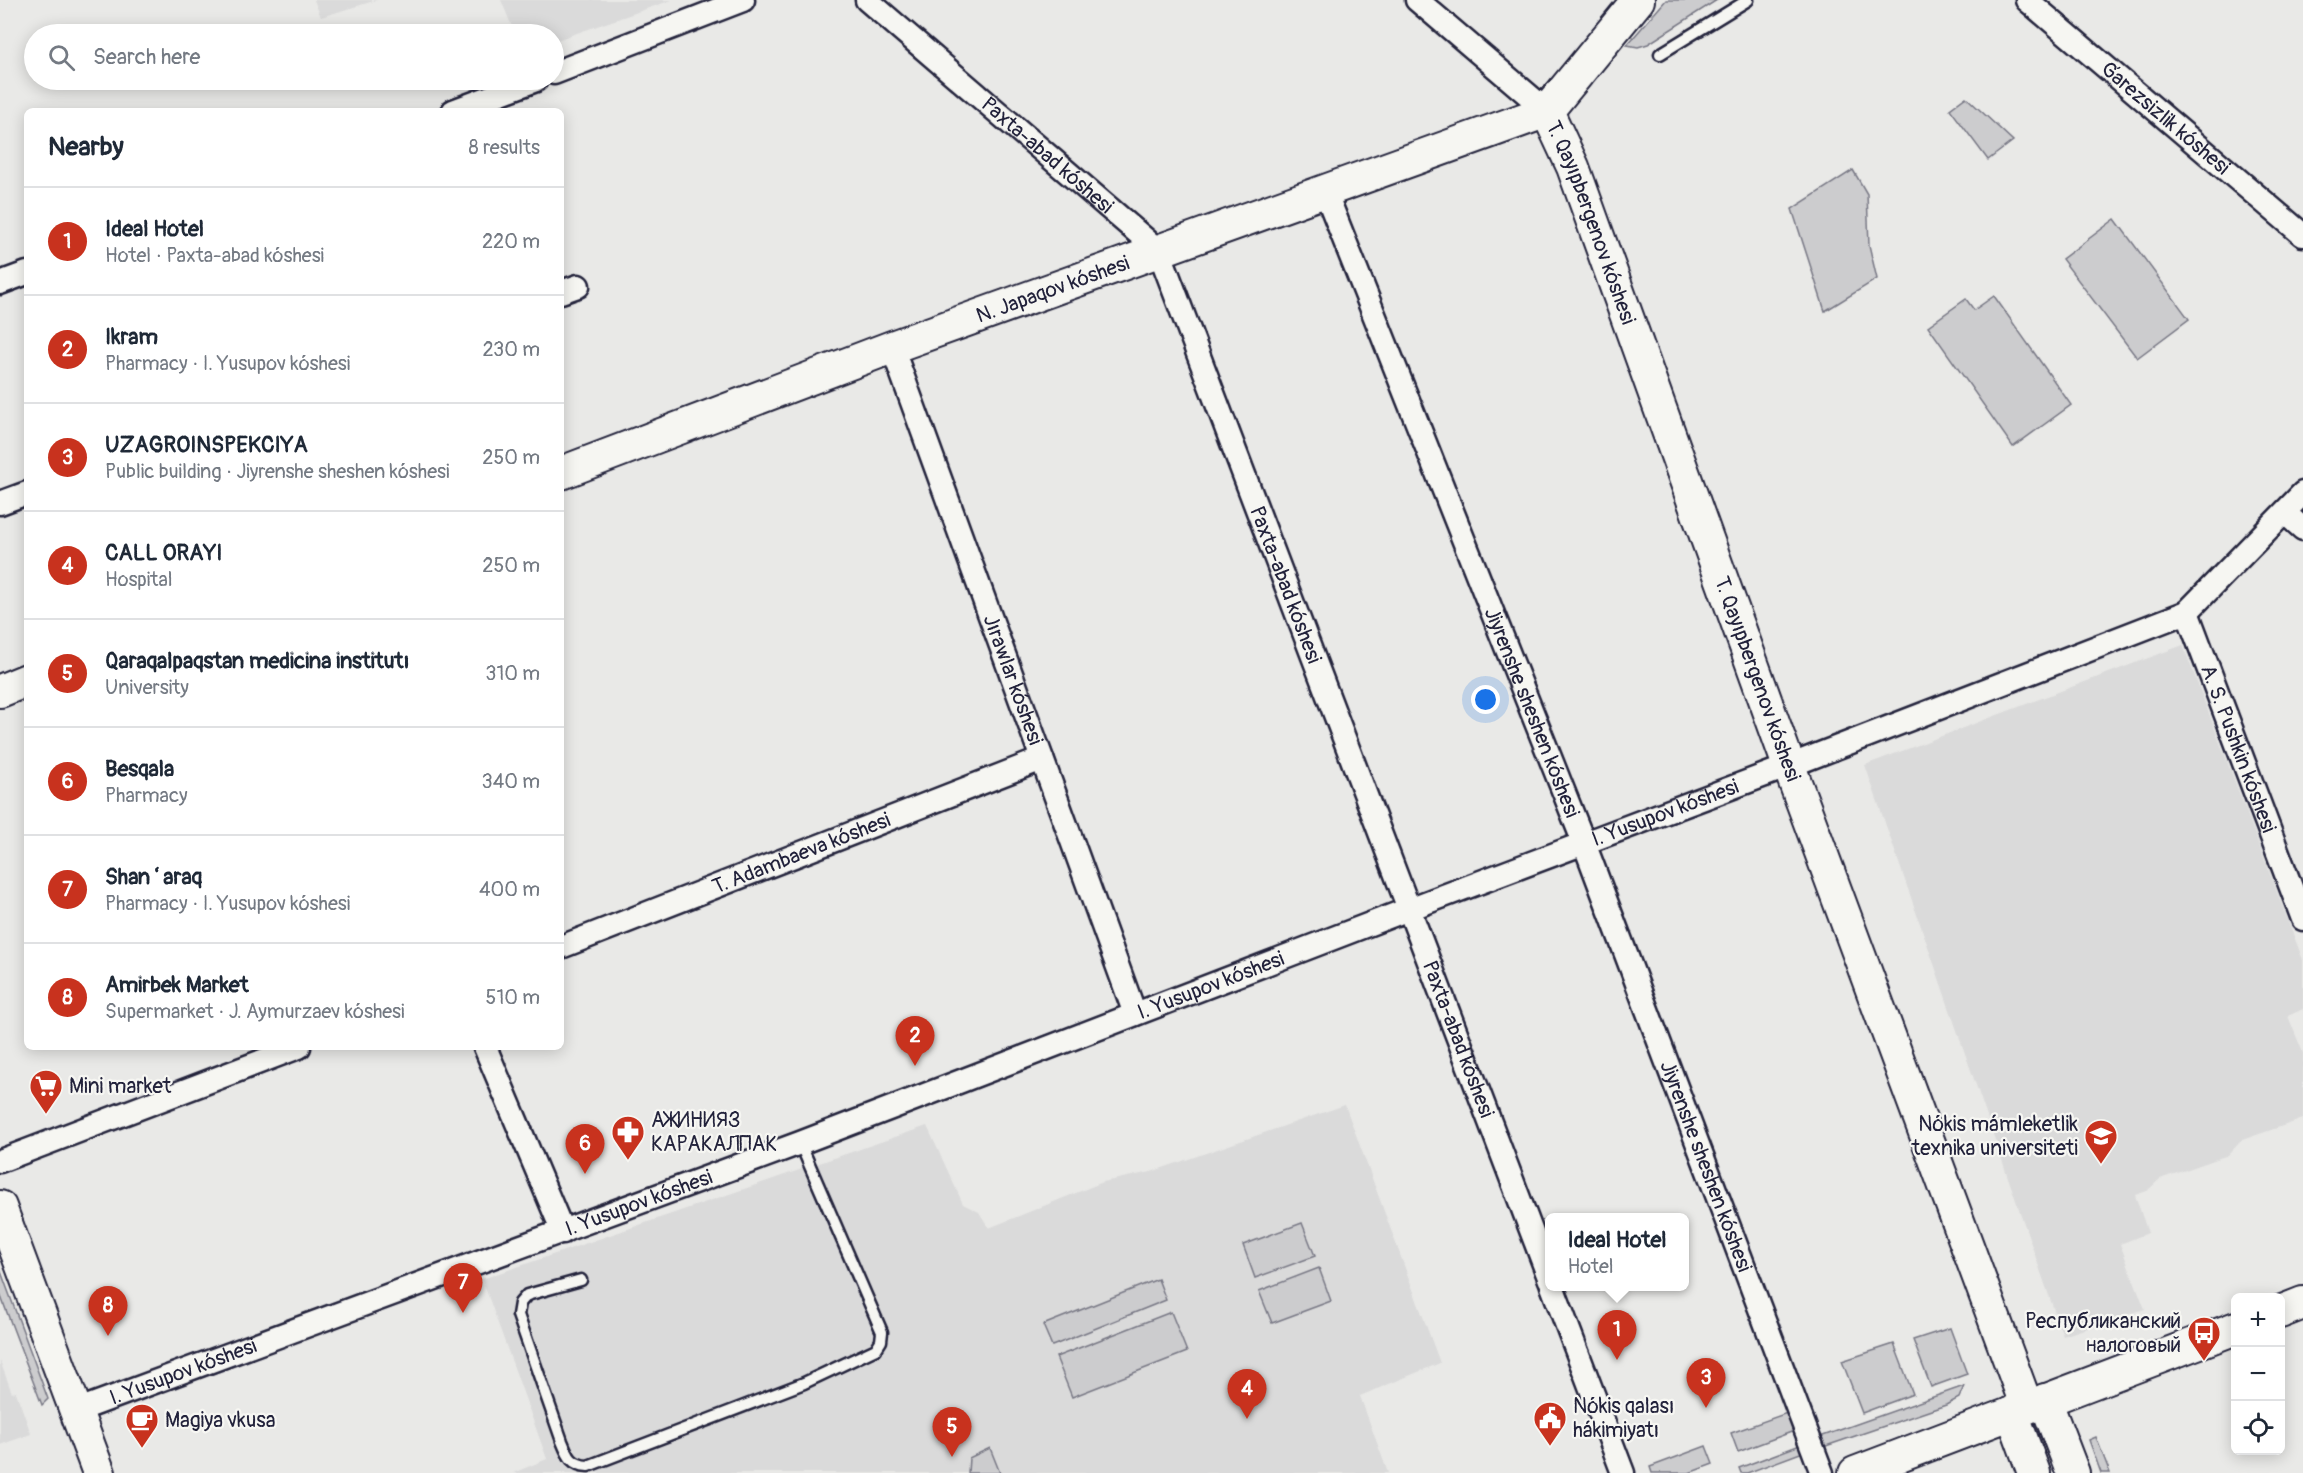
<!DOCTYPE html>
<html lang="en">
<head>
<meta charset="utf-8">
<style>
	:root { --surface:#fff; --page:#f6f6f7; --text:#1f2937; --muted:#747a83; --line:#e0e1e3; --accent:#c8321e }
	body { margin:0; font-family:Pangolin,sans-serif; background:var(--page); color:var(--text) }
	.controls { position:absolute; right:18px; bottom:18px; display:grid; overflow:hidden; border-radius:9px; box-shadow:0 3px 15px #0003 }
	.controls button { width:54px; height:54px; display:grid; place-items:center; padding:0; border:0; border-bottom:2px solid var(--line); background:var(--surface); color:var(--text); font:30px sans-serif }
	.you { position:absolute; left:1486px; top:700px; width:21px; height:21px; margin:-15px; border:4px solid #fff; border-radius:50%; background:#1a73e8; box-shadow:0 0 0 9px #1a73e833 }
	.badge { display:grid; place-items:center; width:39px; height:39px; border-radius:50%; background:var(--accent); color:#fff; font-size:20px; font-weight:700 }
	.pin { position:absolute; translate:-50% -50px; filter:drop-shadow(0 2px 3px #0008) }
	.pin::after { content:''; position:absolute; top:32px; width:21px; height:18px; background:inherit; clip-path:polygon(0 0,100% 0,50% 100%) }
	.popup { position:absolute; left:1545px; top:1213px; width:144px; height:78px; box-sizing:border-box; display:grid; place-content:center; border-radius:9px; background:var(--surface); filter:drop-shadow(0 2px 4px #0005); font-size:20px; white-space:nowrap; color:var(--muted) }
	.popup b { font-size:22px; color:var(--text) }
	.popup::after { content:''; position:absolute; left:50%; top:100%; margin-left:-12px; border:12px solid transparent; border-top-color:var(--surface) }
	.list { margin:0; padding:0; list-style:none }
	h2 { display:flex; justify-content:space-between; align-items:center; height:78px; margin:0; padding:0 24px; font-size:26px }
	h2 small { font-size:20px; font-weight:400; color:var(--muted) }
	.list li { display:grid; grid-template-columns:39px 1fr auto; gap:18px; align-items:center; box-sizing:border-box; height:108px; padding:0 24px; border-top:2px solid var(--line) }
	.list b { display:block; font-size:22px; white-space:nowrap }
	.list p { margin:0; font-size:20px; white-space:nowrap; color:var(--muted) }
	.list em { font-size:20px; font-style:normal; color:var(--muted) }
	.icon { flex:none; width:33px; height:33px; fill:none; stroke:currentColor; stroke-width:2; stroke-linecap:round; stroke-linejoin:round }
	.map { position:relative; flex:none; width:2303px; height:1473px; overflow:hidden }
	.search { position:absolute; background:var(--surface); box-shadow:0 3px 15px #0003; left:24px; top:24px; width:540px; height:66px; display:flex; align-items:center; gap:15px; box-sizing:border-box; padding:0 21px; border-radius:33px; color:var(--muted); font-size:22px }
	.panel { position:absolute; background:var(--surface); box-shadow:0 3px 15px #0003; left:24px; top:108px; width:540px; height:942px; border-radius:9px }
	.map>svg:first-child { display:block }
	.built { fill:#dadada }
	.green { fill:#ccccce; stroke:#777784; stroke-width:1.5 }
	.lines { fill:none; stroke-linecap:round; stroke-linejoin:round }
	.lane-casing { stroke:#22223b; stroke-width:15 }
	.street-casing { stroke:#22223b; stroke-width:27 }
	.secondary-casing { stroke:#22223b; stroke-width:36 }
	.lane { stroke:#f6f6f2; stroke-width:10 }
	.street { stroke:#f6f6f2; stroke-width:22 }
	.secondary { stroke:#f6f6f2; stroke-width:32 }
	.labels { text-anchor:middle; stroke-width:4.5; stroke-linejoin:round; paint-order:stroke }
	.street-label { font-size:21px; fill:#22223b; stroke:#f6f6f2 }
	.poi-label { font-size:21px; fill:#22223b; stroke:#f6f6f2; text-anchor:start }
</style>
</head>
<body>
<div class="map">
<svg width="2303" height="1473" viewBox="0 0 2303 1473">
	<rect width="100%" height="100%" fill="#e9e9e7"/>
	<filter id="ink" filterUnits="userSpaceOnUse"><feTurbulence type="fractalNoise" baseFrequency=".0167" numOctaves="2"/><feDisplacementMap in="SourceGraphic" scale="12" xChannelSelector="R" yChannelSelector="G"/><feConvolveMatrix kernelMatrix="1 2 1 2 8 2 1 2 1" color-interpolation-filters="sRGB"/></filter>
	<g filter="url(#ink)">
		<g class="built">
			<polygon points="314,0 377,0 321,17"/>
			<polygon points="501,0 672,0 554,41 554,34 515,34"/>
			<polygon points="2183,645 2303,960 2303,1009 2288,1016 2303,1053 2303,1119 2242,1140 2228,1155 2160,1179 2147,1191 2135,1195 2148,1233 2120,1244 2145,1309 2063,1336 1865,765"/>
			<polygon points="1345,1105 1440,1363 1360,1396 1388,1473 513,1473 547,1459 482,1279 927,1126 963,1204 979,1212 989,1228 1103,1182 1151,1172"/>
			<polygon points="0,1361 12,1393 16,1392 31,1434 0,1445"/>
		</g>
		<g class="green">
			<polygon points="1666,0 1717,0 1648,44 1638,47 1627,45"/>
			<polygon points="1966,97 2013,141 1988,160 1950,109"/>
			<polygon points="1853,170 1867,194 1869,245 1877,279 1825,311 1792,209"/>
			<polygon points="2115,219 2189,319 2137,358 2062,259"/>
			<polygon points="1994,296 2071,405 2013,447 1928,326 1966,299 1974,310"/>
			<polygon points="1302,1223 1315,1256 1255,1278 1243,1245"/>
			<polygon points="1319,1268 1331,1301 1272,1323 1259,1291"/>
			<polygon points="0,1269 48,1399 42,1405 0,1294"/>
			<polygon points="1158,1279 1166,1300 1052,1346 1043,1325"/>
			<polygon points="1171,1312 1187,1352 1072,1397 1056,1357"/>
			<polygon points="1950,1328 1967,1374 1931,1387 1913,1340"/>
			<polygon points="1894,1344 1913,1394 1862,1413 1842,1361"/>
			<polygon points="1964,1386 1959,1398 1946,1405 1823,1447 1820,1437"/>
			<polygon points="1787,1413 1794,1431 1738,1452 1731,1433"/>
			<polygon points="2096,1437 2110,1473 2101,1473 2089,1440"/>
			<polygon points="1800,1445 1803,1452 1747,1473 1741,1473 1739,1468"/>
			<polygon points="1706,1446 1713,1464 1689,1473 1652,1473 1650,1467"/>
			<polygon points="990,1448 1000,1473 968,1473 969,1458"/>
		</g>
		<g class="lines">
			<g class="lane-casing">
				<g id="lane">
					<polyline points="1660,54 1748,0"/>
					<path d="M581,1280L527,1295L520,1303L518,1315L562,1441C568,1456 571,1465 588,1466L804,1383L876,1349L881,1341L882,1332L800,1143"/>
				</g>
			</g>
			<g class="street-casing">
				<g id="street">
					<path id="s1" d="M867,0L1159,251L1550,1280"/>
					<polyline points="1417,0 1547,111"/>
					<path id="s2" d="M2027,0L2303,235"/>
					<polyline points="554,73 743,0"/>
					<polyline points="453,111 536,80"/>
					<path id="s3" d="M1325,191L1584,843L1822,1473"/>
					<polyline points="0,283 27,273"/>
					<polyline points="561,292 578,286"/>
					<path id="s4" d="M892,347L1135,1014"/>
					<polyline points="0,503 27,493"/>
					<polyline points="2285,513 2303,529"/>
					<path id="s5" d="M2187,612L2303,919"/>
					<path id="s6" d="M561,947L1042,759"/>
					<polyline points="485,1047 563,1232"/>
					<polyline points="0,1161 299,1047"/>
					<polyline points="1552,1286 1623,1473"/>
					<path id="s7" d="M76,1411L800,1143L1409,909L1789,766L2187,612L2303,493"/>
				</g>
			</g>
			<g class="secondary-casing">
				<g id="secondary">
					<path id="s8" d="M1547,111L1573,167L1789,766L2027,1407"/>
					<polyline points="1547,111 1638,0"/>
					<path id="s9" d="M561,473L892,347L1547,111"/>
					<polyline points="0,691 27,680"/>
					<polyline points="0,1207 99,1473"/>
					<polyline points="2280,1312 2303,1303"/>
					<polyline points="2045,1400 2073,1473"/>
					<polyline points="2012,1413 2034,1473"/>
					<polyline points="1855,1473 2236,1328"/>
				</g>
			</g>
			<use href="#lane" class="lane"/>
			<use href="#street" class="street"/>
			<use href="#secondary" class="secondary"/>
		</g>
	</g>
	<defs>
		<g id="supermarket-pin" transform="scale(1.725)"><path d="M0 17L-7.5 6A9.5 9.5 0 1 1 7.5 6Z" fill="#c8321e" stroke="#f6f6f2"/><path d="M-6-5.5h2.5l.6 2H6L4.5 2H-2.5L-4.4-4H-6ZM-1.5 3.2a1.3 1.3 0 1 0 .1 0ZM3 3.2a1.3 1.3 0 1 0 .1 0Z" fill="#fff"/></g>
		<g id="pharmacy-pin" transform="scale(1.725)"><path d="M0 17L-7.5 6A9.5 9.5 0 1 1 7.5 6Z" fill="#c8321e" stroke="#f6f6f2"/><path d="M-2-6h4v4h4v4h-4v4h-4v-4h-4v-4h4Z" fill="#fff"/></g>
		<g id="university-pin" transform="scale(1.725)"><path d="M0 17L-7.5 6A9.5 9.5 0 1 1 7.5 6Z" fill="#c8321e" stroke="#f6f6f2"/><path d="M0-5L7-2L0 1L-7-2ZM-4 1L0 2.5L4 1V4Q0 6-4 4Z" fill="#fff"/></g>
		<g id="bus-pin" transform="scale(1.725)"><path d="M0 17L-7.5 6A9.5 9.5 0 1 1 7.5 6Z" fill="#c8321e" stroke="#f6f6f2"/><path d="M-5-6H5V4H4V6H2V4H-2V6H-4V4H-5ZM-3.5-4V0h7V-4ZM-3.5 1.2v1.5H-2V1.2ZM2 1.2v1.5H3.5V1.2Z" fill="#fff"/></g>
		<g id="civic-pin" transform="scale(1.725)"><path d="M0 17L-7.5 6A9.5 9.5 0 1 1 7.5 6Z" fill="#c8321e" stroke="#f6f6f2"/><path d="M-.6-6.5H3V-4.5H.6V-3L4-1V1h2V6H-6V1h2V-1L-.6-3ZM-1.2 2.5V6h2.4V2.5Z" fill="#fff"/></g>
		<g id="cafe-pin" transform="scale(1.725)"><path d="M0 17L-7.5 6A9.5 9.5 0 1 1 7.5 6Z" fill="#c8321e" stroke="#f6f6f2"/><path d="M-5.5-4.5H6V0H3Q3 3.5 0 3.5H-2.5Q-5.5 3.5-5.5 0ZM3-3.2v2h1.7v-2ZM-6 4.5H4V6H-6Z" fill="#fff"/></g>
	</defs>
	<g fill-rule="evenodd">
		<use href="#supermarket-pin" x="46" y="1086"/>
		<use href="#pharmacy-pin" x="628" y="1132"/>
		<use href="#university-pin" x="2101" y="1136"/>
		<use href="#bus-pin" x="2204" y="1333"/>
		<use href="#civic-pin" x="1550" y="1418"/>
		<use href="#cafe-pin" x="142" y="1420"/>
	</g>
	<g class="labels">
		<g class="street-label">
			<text dy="7" stroke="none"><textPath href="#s2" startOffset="182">Ǵarezsizlik kóshesi</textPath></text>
			<text dy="7" stroke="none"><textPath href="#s1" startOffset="238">Paxta-abad kóshesi</textPath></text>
			<text dy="7" stroke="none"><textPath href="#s8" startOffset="120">T. Qayıpbergenov kóshesi</textPath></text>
			<text dy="7" stroke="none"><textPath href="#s9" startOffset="525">N. Japaqov kóshesi</textPath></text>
			<text dy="7" stroke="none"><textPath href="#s1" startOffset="742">Paxta-abad kóshesi</textPath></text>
			<text dy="7" stroke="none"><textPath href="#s8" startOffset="606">T. Qayıpbergenov kóshesi</textPath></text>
			<text dy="7" stroke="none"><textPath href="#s4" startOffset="354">Jırawlar kóshesi</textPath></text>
			<text dy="7" stroke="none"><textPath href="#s3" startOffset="561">Jiyrenshe sheshen kóshesi</textPath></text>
			<text dy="7" stroke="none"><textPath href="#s5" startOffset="146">A. S. Pushkin kóshesi</textPath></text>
			<text dy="7" stroke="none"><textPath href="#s7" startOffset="1698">I. Yusupov kóshesi</textPath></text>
			<text dy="7" stroke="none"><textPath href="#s6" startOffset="258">T. Adambaeva kóshesi</textPath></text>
			<text dy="7" stroke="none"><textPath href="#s7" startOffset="1212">I. Yusupov kóshesi</textPath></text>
			<text dy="7" stroke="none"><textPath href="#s1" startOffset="1228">Paxta-abad kóshesi</textPath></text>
			<text dy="7" stroke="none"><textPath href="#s3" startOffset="1047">Jiyrenshe sheshen kóshesi</textPath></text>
			<text dy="7" stroke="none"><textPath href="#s7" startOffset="600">I. Yusupov kóshesi</textPath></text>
			<text dy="7" stroke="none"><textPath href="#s7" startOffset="114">I. Yusupov kóshesi</textPath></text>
		</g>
		<g class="poi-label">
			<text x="69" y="1093">Mini market</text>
			<text x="651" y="1127">АЖИНИЯЗ<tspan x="651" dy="24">КАРАКАЛПАК</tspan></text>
			<text x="2078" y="1131" text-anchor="end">Nókis mámleketlik<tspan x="2078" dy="24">texnika universiteti</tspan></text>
			<text x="2181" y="1328" text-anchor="end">Республиканский<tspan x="2181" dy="24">налоговый</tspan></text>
			<text x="1573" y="1413">Nókis qalası<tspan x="1573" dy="24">hákimiyatı</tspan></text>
			<text x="165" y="1427">Magiya vkusa</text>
		</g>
	</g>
</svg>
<div class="controls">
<button>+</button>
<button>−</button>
<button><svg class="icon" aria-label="locate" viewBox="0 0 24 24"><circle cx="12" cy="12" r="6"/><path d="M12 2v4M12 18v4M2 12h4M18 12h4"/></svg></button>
</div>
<div class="you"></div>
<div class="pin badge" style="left:1617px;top:1360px">1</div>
<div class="popup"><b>Ideal Hotel</b>Hotel</div>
<div class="pin badge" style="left:915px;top:1066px">2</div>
<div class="pin badge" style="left:1706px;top:1408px">3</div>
<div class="pin badge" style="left:1247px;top:1419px">4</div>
<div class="pin badge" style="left:952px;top:1457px">5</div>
<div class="pin badge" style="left:585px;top:1174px">6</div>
<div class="pin badge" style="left:463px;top:1313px">7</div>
<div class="pin badge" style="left:108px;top:1336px">8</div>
<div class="search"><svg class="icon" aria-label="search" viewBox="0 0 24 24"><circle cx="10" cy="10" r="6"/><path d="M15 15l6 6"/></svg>Search here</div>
<section class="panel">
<h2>Nearby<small>8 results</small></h2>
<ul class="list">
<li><span class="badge">1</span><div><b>Ideal Hotel</b><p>Hotel · Paxta-abad kóshesi</p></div><em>220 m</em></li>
<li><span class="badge">2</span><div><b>Ikram</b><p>Pharmacy · I. Yusupov kóshesi</p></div><em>230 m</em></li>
<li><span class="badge">3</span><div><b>UZAGROINSPEKCIYA</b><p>Public building · Jiyrenshe sheshen kóshesi</p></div><em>250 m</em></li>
<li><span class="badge">4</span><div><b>CALL ORAYI</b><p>Hospital</p></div><em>250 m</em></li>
<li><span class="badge">5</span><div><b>Qaraqalpaqstan medicina institutı</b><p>University</p></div><em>310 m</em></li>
<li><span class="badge">6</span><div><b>Besqala</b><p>Pharmacy</p></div><em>340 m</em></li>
<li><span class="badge">7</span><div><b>Shanʻaraq</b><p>Pharmacy · I. Yusupov kóshesi</p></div><em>400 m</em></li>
<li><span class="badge">8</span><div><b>Amirbek Market</b><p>Supermarket · J. Aymurzaev kóshesi</p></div><em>510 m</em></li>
</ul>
</section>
</div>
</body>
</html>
